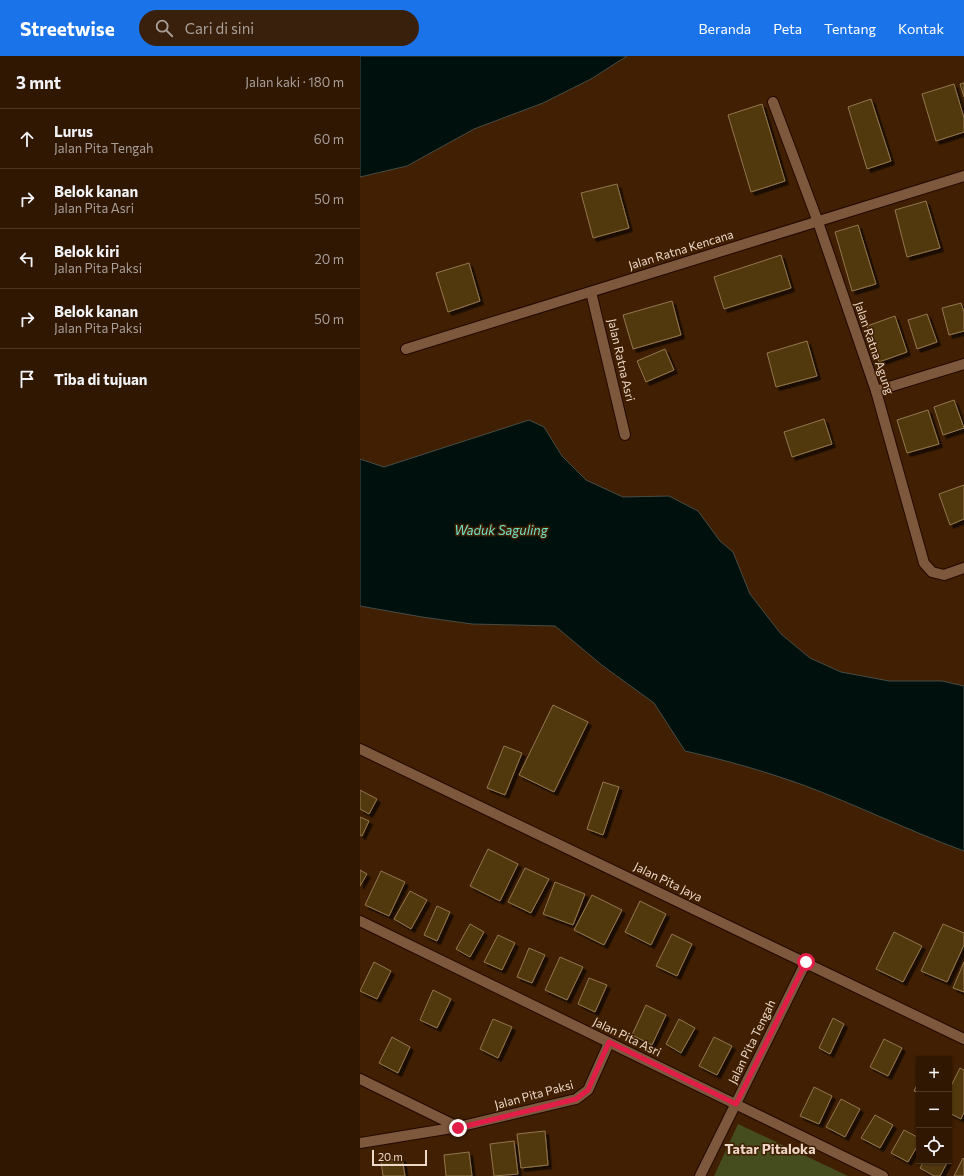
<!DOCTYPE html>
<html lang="id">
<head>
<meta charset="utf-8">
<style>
	:root { --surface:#301702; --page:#38200c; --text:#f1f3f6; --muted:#a89f99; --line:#4b3624; --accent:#1a73e8 }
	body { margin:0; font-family:Commissioner,sans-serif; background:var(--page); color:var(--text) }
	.controls { position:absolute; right:12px; bottom:12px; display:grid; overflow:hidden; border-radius:0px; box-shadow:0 1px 3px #0004 }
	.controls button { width:36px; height:36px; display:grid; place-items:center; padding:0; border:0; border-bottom:1px solid var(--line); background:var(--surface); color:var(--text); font:20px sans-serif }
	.scale { position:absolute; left:12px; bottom:10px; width:55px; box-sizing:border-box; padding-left:4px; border:2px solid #eed8c8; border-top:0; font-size:11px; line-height:14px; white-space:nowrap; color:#eed8c8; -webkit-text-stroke:3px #401f02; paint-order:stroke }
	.stop { position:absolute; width:12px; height:12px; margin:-9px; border:3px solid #e11d48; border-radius:50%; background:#fff }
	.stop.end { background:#e11d48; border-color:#fff; box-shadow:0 1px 4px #0008 }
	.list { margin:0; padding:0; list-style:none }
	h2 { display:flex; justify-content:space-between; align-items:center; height:52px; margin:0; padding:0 16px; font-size:17px }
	h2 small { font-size:13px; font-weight:400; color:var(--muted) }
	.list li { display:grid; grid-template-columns:26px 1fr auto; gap:12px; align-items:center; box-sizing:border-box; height:60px; padding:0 16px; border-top:1px solid var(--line) }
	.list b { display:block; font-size:15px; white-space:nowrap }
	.list p { margin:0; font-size:13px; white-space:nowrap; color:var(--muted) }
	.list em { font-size:13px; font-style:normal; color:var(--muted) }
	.icon { flex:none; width:22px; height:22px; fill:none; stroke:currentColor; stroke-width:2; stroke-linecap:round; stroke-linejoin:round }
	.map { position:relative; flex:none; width:604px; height:1120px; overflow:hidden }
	header { display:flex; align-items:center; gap:24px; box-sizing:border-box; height:56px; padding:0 20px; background:var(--accent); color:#fff }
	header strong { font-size:19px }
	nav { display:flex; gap:22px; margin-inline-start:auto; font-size:14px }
	.search { width:280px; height:36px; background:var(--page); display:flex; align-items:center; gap:10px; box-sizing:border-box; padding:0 14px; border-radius:22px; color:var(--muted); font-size:15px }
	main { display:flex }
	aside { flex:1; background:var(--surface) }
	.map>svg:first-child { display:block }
	.green { fill:#454c1e }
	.water { fill:#00110d; stroke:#474d45 }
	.building { fill:#51380f; stroke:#92774f; filter:url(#shadow) }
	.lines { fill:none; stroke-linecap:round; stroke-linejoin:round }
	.street-casing { stroke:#220900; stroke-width:12 }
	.street { stroke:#7e583c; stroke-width:10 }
	.route { stroke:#e11d48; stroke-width:5 }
	.labels { text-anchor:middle; stroke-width:3; stroke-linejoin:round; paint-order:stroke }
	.street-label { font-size:12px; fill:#eed8c8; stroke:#401f02 }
	.water-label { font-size:13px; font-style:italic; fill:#6ee0c6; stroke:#401f02 }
	.quarter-label { font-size:14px; font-weight:bold; fill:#eed8c8; stroke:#401f02 }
</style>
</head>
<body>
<header>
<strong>Streetwise</strong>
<div class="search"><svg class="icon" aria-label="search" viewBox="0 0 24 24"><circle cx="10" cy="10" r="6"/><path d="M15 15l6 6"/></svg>Cari di sini</div>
<nav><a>Beranda</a><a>Peta</a><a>Tentang</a><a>Kontak</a></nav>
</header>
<main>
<aside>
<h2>3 mnt<small>Jalan kaki · 180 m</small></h2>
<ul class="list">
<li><svg class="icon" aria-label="ahead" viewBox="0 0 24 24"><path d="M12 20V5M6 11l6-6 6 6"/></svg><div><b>Lurus</b><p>Jalan Pita Tengah</p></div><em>60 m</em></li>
<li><svg class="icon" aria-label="right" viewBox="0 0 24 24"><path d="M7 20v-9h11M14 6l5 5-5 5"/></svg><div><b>Belok kanan</b><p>Jalan Pita Asri</p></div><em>50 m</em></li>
<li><svg class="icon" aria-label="left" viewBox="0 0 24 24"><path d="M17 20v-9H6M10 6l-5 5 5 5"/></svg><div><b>Belok kiri</b><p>Jalan Pita Paksi</p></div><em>20 m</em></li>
<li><svg class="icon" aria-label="right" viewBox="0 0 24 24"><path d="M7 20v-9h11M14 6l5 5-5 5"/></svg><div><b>Belok kanan</b><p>Jalan Pita Paksi</p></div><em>50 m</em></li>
<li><svg class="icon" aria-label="arrive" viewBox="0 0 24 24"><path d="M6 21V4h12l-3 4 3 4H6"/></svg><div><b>Tiba di tujuan</b></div></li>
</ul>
</aside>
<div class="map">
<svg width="604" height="1120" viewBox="0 0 604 1120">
	<defs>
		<filter id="shadow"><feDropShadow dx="3.5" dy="3.5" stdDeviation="0" flood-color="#0009"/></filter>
	</defs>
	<rect width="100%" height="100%" fill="#401f02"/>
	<polygon class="green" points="378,1068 488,1120 354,1120"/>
	<g class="water">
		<polygon points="0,0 267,0 231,23 183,47 114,73 47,110 0,121"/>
		<path d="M169,364L184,371L202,400L226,424L263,441L309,440L338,455L360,485L373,496L390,538L421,578L450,602L481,616L529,625H582L604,630V795C549,775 497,749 443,729C404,715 365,704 325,695L294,647L243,610L195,570L112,568L62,561L0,550V403L24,411Z"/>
	</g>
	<g class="building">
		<polygon points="604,27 604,41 600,28"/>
		<polygon points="594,28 604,62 604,76 576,85 562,38"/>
		<polygon points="511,43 531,105 507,113 488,51"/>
		<polygon points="402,48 425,125 391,136 368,59"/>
		<polygon points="257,128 269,172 233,182 221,137"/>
		<polygon points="566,145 580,192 547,201 535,154"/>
		<polygon points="498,169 516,228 492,235 475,176"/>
		<polygon points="421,199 431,232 364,253 354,221"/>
		<polygon points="109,207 120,245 88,256 76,217"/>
		<polygon points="312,245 321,279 273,293 263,259"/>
		<polygon points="601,247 604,256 604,275 589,279 582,252"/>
		<polygon points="567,258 577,286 557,293 548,264"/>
		<polygon points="535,260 547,296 519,306 507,270"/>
		<polygon points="447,285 457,320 416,331 407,297"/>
		<polygon points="305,293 314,314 286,326 277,305"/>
		<polygon points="594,344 604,372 583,379 574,351"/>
		<polygon points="568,354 579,388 547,397 537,364"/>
		<polygon points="464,363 472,388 432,401 424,376"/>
		<polygon points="604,429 604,463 590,469 579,438"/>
		<polygon points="193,649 228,666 194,736 159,719"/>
		<polygon points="144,690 162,697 145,739 127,732"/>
		<polygon points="243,726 259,731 243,779 227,773"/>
		<polygon points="0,734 17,743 9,758 0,753"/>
		<polygon points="0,761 9,765 2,780 0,779"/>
		<polygon points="128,793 158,808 140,845 110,830"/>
		<polygon points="165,812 189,823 171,857 148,846"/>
		<polygon points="0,814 7,818 0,830"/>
		<polygon points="21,815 45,826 29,860 5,849"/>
		<polygon points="195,826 225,838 213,869 183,858"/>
		<polygon points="50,835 67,844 51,873 34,863"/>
		<polygon points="232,839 262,854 244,889 214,874"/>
		<polygon points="280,845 306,858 291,889 265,876"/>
		<polygon points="77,850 90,856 77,885 64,879"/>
		<polygon points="110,868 124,876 110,901 96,893"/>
		<polygon points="583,868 604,877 604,889 587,926 561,915"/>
		<polygon points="534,876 562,890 543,926 516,913"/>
		<polygon points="312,878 332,888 317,920 296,910"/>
		<polygon points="138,879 155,887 142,914 124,906"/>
		<polygon points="169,892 185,899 172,927 157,921"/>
		<polygon points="200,901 223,911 207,944 185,934"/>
		<polygon points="14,906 31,915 17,943 0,935"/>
		<polygon points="604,906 604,936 593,932"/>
		<polygon points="229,922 247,929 235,956 218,948"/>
		<polygon points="73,934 91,943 77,972 60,964"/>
		<polygon points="286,949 306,959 292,989 272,979"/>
		<polygon points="473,962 484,968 470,998 459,992"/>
		<polygon points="133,963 152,971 138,1002 120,993"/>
		<polygon points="319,963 335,972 321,997 306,988"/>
		<polygon points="32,981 50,991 38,1017 19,1007"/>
		<polygon points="354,981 372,990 357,1019 339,1010"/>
		<polygon points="524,983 542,992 528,1020 510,1011"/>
		<polygon points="600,1012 604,1014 604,1056 601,1063 589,1057 589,1034"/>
		<polygon points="559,1025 559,1037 554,1035"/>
		<polygon points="454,1031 472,1040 459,1068 440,1060"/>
		<polygon points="481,1043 500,1053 485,1081 466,1071"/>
		<polygon points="515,1059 533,1069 520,1092 501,1082"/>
		<polygon points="544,1074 559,1082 559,1087 548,1106 531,1097"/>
		<polygon points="185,1075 188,1109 161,1112 157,1078"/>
		<polygon points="154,1085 158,1118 134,1120 130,1088"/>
		<polygon points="109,1096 112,1120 86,1120 84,1099"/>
		<polygon points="42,1102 45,1120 23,1120 21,1105"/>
		<polygon points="603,1102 604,1103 604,1120 594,1120"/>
		<polygon points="564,1105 588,1105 580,1120 574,1120 560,1112"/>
	</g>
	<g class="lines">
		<g class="street-casing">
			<g id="street">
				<polyline points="413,46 458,166 516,335 564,507 572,516 584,519 604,512"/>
				<polyline points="231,236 265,379"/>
				<polyline points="46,293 604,120"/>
				<polyline points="516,335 604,308"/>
				<polyline points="0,693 604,983"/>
				<polyline points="0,865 523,1120"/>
				<polyline points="0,1023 98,1071"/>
				<polyline points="0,1087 98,1071 216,1043 228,1034 249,987"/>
				<polyline points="340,1120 446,906"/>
			</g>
		</g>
		<use href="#street" class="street"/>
	</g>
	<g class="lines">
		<polyline class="route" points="98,1072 216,1043 228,1034 249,986 376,1048 446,906"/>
	</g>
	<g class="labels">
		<g class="street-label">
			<text transform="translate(321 194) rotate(-17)" y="4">Jalan Ratna Kencana</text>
			<text transform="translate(514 292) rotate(71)" y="4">Jalan Ratna Agung</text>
			<text transform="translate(261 304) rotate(77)" y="4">Jalan Ratna Asri</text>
			<text transform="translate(308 826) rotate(26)" y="4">Jalan Pita Jaya</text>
			<text transform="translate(267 981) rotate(26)" y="4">Jalan Pita Asri</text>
			<text transform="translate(392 986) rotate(-64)" y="4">Jalan Pita Tengah</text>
			<text transform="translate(174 1039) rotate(-15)" y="4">Jalan Pita Paksi</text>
		</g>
		<g class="water-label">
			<text x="141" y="479">Waduk Saguling</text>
		</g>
		<g class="quarter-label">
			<text x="410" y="1098">Tatar Pitaloka</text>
		</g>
	</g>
</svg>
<div class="controls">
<button>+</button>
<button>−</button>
<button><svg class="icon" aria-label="locate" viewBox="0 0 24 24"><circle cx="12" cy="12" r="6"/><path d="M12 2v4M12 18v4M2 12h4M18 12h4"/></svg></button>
</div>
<div class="scale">20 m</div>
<div class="stop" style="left:446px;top:906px"></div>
<div class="stop end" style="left:98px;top:1072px"></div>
</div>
</main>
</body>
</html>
